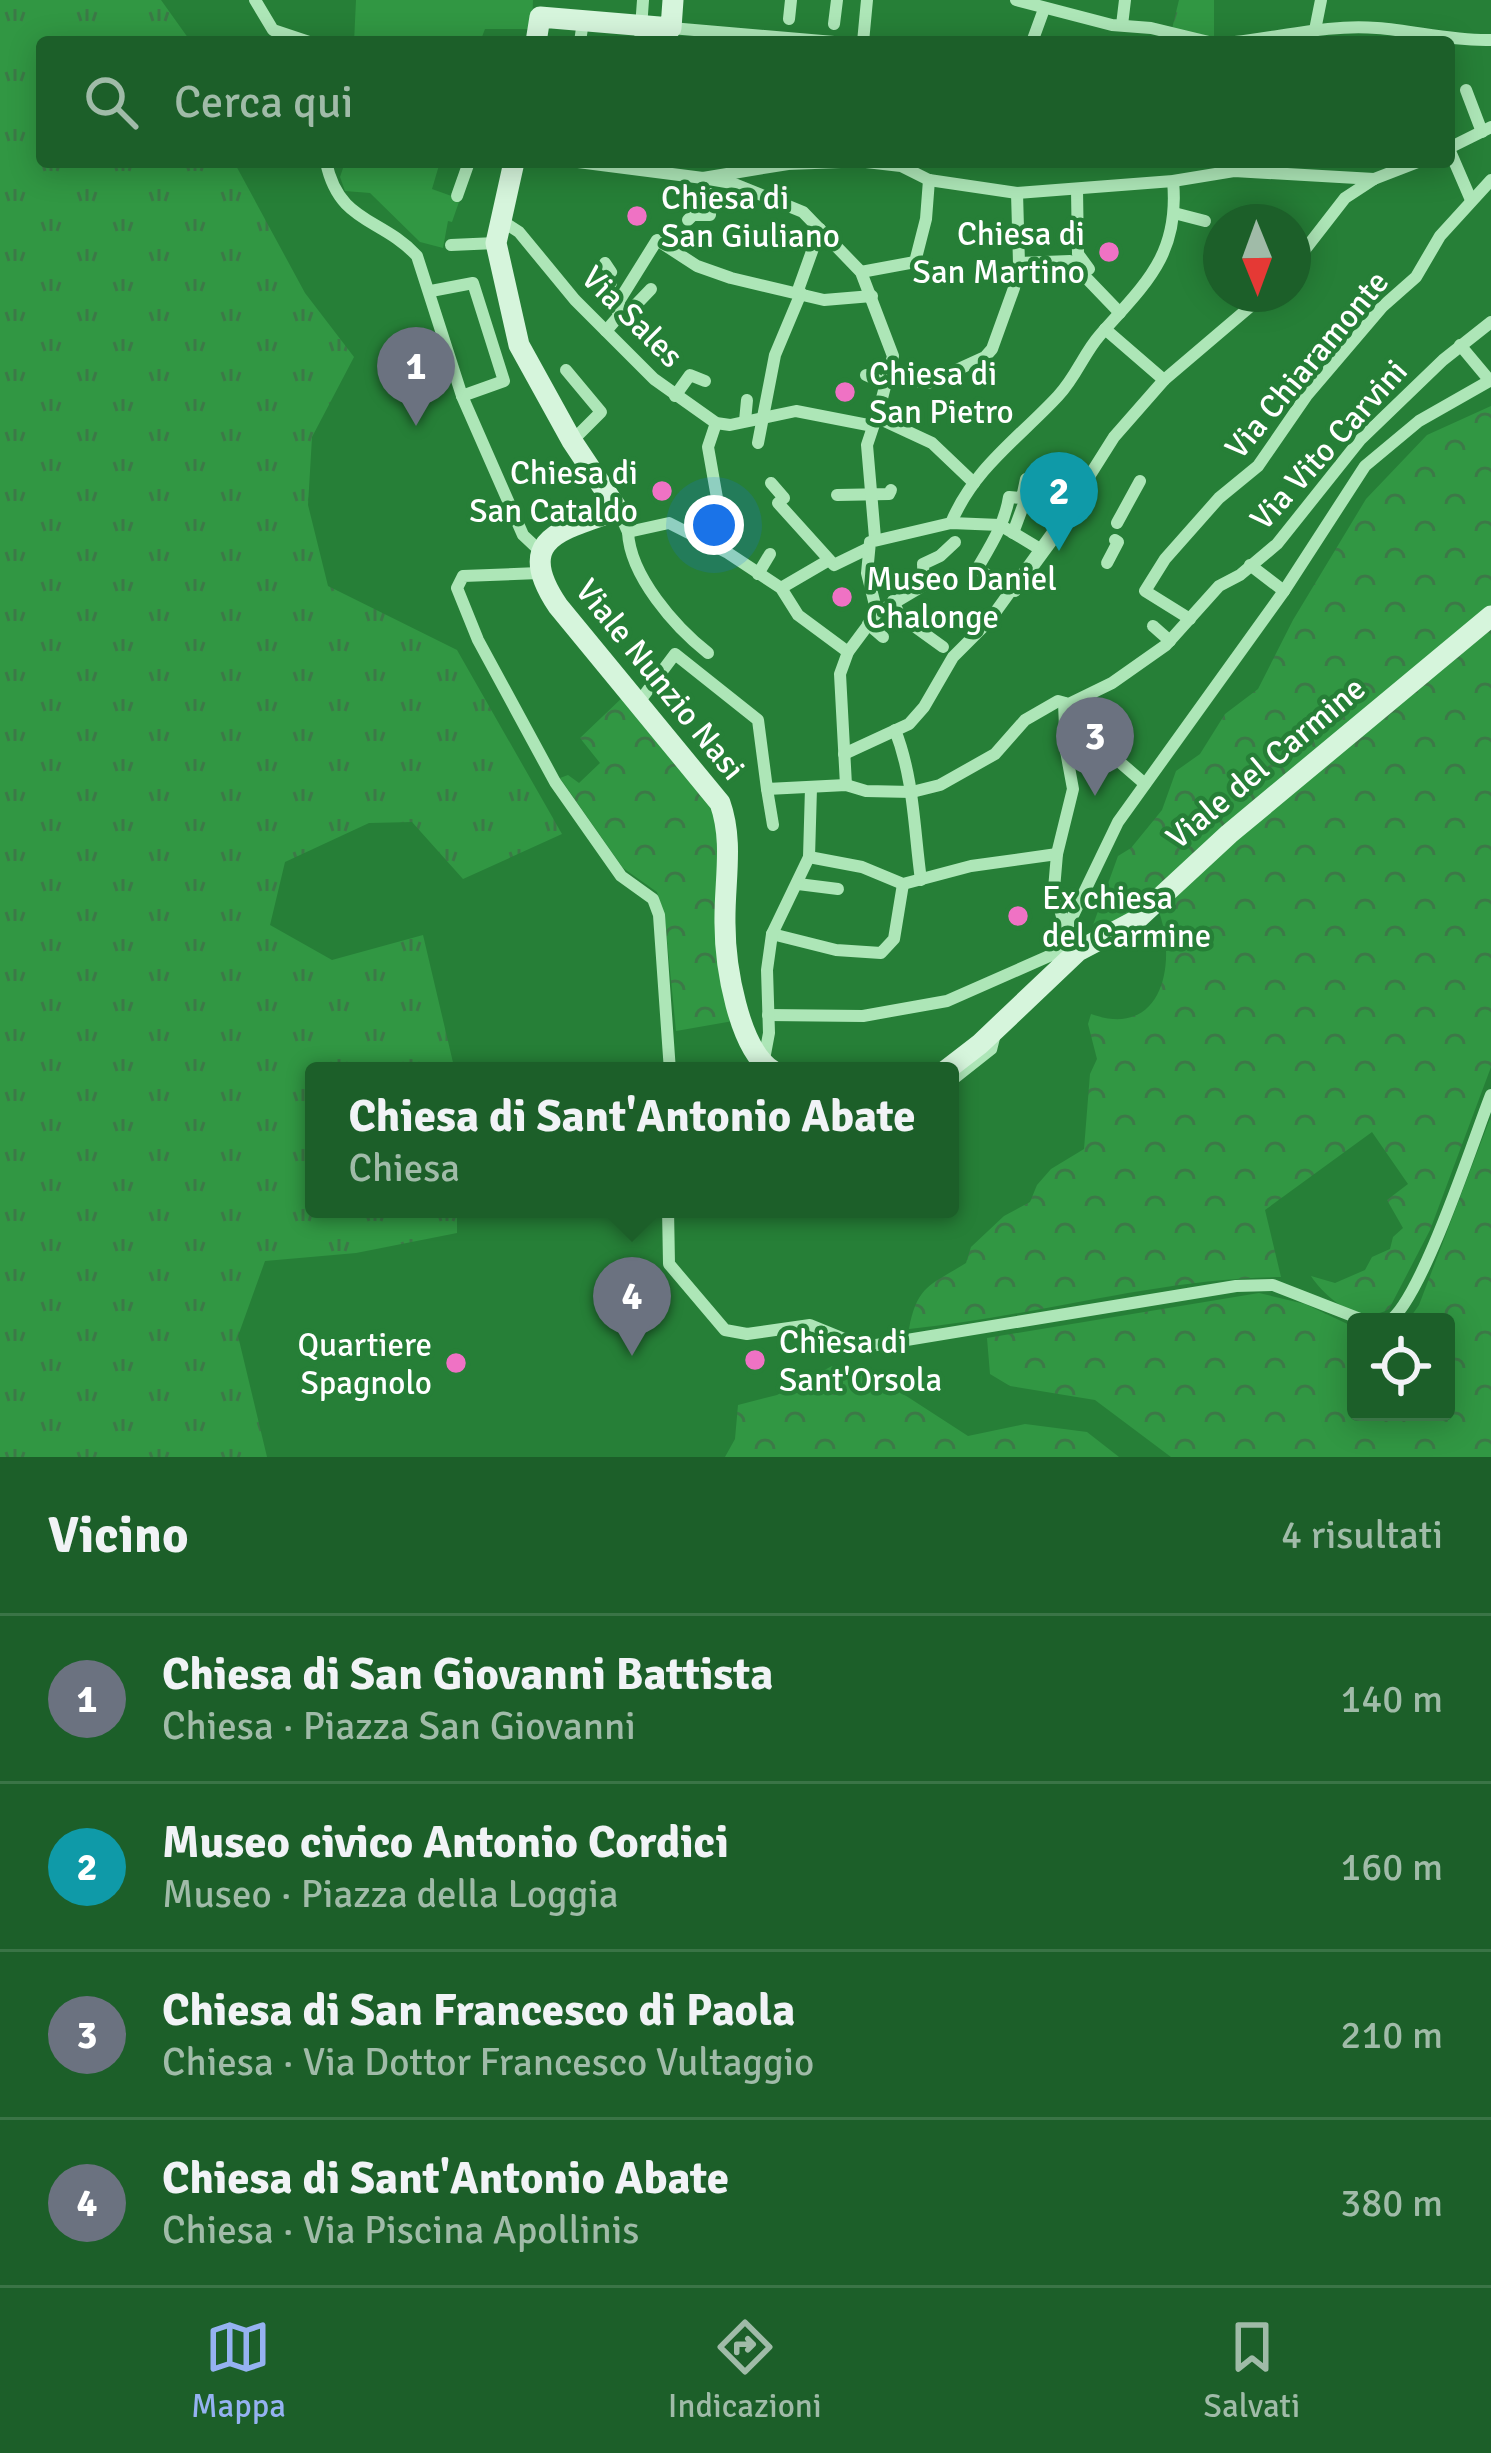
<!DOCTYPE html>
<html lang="it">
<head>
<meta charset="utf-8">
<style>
	:root { --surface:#1c5f29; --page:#296835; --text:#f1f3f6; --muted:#a0bba8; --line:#3a7446; --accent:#95b2f1 }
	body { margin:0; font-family:Signika,sans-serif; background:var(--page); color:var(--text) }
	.controls { position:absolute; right:36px; bottom:36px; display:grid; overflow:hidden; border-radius:12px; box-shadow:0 6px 30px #0003 }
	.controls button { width:108px; height:108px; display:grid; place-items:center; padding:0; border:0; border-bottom:3px solid var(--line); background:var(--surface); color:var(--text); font:60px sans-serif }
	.compass { position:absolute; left:1203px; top:204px; width:108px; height:108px; border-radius:50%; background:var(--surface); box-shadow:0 6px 30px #0003; rotate:179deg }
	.you { position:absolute; left:714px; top:525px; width:42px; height:42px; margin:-30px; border:9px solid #fff; border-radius:50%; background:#1a73e8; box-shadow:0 0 0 18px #1a73e833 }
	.badge { display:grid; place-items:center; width:78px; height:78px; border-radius:50%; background:var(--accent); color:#fff; font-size:39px; font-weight:700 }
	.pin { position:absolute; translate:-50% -99px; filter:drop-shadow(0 3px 6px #0008) }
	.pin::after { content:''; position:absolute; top:63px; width:42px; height:36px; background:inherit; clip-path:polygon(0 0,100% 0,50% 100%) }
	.popup { position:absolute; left:305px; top:1062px; width:654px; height:156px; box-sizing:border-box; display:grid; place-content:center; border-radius:12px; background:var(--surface); filter:drop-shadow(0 3px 9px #0005); font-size:39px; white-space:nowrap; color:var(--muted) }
	.popup b { font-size:45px; color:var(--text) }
	.popup::after { content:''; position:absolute; left:50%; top:100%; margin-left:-24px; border:24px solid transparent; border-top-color:var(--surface) }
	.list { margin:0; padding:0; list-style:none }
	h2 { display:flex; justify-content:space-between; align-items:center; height:156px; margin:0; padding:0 48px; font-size:51px }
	h2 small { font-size:39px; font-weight:400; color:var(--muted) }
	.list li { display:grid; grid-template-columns:78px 1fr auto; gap:36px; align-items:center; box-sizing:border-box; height:168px; padding:0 48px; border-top:3px solid var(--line) }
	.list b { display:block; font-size:45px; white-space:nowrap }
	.list p { margin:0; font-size:39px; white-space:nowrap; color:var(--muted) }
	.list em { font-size:39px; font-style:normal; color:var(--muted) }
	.icon { flex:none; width:66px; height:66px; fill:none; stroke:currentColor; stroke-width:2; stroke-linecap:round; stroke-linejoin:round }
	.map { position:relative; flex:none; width:1491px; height:1457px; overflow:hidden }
	.search { position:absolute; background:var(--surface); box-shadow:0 6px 30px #0003; left:36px; right:36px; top:36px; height:132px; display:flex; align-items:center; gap:30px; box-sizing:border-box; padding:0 42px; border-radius:12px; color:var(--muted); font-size:45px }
	.sheet { height:828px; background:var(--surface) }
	nav { display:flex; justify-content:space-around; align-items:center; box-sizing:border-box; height:168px; border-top:3px solid var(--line); background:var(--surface); font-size:33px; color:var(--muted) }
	nav a { display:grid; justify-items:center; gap:6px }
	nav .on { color:var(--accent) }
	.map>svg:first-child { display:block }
	.grass { fill:url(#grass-tufts) }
	.forest { fill:url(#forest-crowns) }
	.park { fill:#319743 }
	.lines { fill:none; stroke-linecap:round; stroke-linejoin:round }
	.lane { stroke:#ade6b7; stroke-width:8 }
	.street { stroke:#ade6b7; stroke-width:12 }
	.secondary { stroke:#d6f5dc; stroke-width:21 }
	.poi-dot { fill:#ef72c4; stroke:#267f37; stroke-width:4.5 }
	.labels { text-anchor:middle; stroke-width:9; stroke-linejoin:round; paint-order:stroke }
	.poi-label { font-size:33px; fill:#fff; stroke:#267f37; text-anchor:start }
	.street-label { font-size:33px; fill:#fff; stroke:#267f37 }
</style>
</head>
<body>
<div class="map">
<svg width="1491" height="1457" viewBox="0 0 1491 1457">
	<defs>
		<pattern id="grass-tufts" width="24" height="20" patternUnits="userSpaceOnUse" patternTransform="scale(3)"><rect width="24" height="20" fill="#319743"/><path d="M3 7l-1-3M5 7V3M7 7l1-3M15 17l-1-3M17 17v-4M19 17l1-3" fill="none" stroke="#3c7947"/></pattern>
		<pattern id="forest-crowns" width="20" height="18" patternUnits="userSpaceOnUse" patternTransform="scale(3)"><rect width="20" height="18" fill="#319743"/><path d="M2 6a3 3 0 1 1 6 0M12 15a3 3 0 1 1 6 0" fill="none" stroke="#3c7947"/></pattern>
	</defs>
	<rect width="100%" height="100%" fill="#267f37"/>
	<g class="grass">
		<polygon points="0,0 161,0 191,42 42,42 42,162 234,162 305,293 354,357 312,437 308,505 328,586 457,650 562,834 463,879 412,822 369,823 285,862 270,925 332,960 423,935 455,1071 314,1071 314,1209 457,1209 457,1233 356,1253 265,1261 238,1336 267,1457 0,1457"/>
		<polygon points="1179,0 1214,0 1214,39 1172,29"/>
	</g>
	<g class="forest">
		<polygon points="1491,406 1491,607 1148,900 1109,928 1093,925 1118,856 1131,848 1162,810 1176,771 1200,754 1225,714 1258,689 1293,620 1366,499 1427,435"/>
		<path d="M1491,625V1067L1430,1230L1389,1309C1360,1326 1326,1299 1311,1276L1335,1283L1365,1270L1372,1257L1390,1249L1393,1237L1403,1228L1387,1200L1408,1184L1372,1132L1265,1210L1281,1277C1156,1278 1033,1317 909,1329C917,1285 931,1285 966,1263L971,1247L1004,1216L1030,1202L1037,1185L1051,1169L1084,1149L1090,1074L1097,1059L1088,1024L1091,1014C1163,1040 1178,962 1158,909L1187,880Z"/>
		<polygon points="624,696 718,813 733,1021 676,1031 665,919 657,892 623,868 560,778 568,775 579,783 600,763 580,738"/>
		<polygon points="1491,1116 1491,1457 1171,1457 1095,1400 1010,1386 990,1374 987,1338 1259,1293 1305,1304 1356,1328 1356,1412 1446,1412 1446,1322 1407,1322 1419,1305"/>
		<polygon points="832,1366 855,1380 863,1368 968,1436 1025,1424 1087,1432 1119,1457 725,1457 735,1439 738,1405 777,1395"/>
	</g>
	<g class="park">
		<polygon points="356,0 533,0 532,29 485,29 480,42 354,42"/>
		<polygon points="345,162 440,162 432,189 460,199 452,222 448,221 443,248 420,242 370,193 345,191 340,177"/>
	</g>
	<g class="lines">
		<polyline class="lane" points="950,1084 993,1050 996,1038"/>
		<g class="street">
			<polyline points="255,0 273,30 309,42"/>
			<polyline points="1016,0 1112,25 1151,28 1209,42"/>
			<polyline points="789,19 791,0"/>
			<polyline points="834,24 837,0"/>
			<polyline points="1122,25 1125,0"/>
			<polyline points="671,28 834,42"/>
			<polyline points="1315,30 1321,0"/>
			<polyline points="580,42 583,21"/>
			<polyline points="640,42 643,0"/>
			<polyline points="863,42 867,0"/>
			<polyline points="1032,42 1044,9"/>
			<path d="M1235,42C1282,37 1329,24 1377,28C1416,31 1452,41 1491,40"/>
			<polyline points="1466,90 1482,132"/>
			<polyline points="1449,148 1491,127"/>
			<polyline points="1449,149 1471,200"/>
			<path d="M326,162C339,224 381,217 417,256L462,396L523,535L540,551"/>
			<polyline points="544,162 574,162"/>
			<polyline points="578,162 703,178 788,164 841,162"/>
			<polyline points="866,162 901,166 929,180 1017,193 1173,181 1234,171 1374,179"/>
			<polyline points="703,178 732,183 803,212 861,272 893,356 881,402"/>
			<polyline points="1077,190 1078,254 1089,269"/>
			<polyline points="457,196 469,162"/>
			<polyline points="1174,213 1205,221"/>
			<polyline points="499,219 519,232 575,300 654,379 716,423 730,425 796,411 873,426"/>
			<polyline points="688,220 693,215 710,215 711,194 722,197"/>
			<polyline points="451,245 496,243"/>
			<polyline points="605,263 611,272 606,277 611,283 606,292 619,301"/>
			<polyline points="1019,263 1070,261 1120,313"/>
			<polyline points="1293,265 1345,198 1374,179 1418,162"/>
			<polyline points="861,272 915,262 926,219 929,180"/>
			<polyline points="431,291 473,283 504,381 462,396"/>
			<polyline points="797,293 820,229"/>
			<polyline points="618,317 629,312 651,289"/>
			<polyline points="1105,329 1164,380"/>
			<polyline points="606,331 618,317 619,301 657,240 697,266 731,278 824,300 872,296"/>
			<polyline points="1460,345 1490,381"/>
			<polyline points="566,370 601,412 572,441"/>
			<polyline points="866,375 886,384"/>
			<polyline points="888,377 928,383 985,357 992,349 1014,288 1019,263 1017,193"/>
			<polyline points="675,396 690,375 705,381"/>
			<polyline points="876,417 932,443 974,483"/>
			<polyline points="745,421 747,400"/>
			<polyline points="716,423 708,447 717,498"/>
			<polyline points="758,443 775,355 801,293"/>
			<path d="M1026,479L1039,489L1035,507L1064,524L1015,591L977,569C991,545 1005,523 1009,497L1022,498Z"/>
			<polyline points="771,483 784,498 778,503 834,565 869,548"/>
			<polyline points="837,495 889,494 891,490"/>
			<polyline points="618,510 628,532 669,523 728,553 781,588 798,615 848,652"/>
			<path d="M951,523C974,468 1019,438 1058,396C1076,377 1084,353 1100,335C1145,284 1180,255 1173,181"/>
			<polyline points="1117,523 1140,481"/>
			<path d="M628,532C630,576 675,627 708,653"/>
			<polyline points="1013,533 1029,490"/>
			<polyline points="875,538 867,445 879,409"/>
			<polyline points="1107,563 1118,542 1115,540"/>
			<polyline points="1250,565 1284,591"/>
			<polyline points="539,573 463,576 457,588 478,640 555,782 621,876 653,899 659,915 670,1071"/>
			<polyline points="758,574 770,554"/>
			<polyline points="781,588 829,560"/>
			<polyline points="893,601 900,616 943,647"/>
			<polyline points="877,613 924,585 923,564 940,556 955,542"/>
			<polyline points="1190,619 1145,591 1165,559 1219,498 1258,466 1307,395 1382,307 1416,277 1440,236 1491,180"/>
			<polyline points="868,624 883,637"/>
			<polyline points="1153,626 1170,641"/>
			<polyline points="639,702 675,654 758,720 767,789 846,785 866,791 912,792 940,785 995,754 1025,720 1058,701 1069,704 1112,683 1166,645 1219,586 1240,575 1277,544 1360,440 1443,360 1491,322"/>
			<polyline points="1064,703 1066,751 1073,789 1057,854 1054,889 1066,930 1065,955"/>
			<path d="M895,730C914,778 914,830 921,880"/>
			<polyline points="1092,738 1145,784"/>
			<polyline points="1066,751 1077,748 1099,729"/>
			<polyline points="844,754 909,724 924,707 953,657 989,621 1061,521 1114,437 1164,380 1265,294"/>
			<polyline points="846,785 840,674 848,652 877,613 867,573 870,542 951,523 1000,525 1040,549"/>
			<polyline points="767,789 773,825"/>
			<polyline points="809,857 862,867 903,884 971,866 1057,854"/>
			<polyline points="798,884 838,889"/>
			<polyline points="1066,930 1118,822 1284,591 1365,466 1419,421 1491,380"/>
			<polyline points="772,934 836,950 881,953 894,939 903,884"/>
			<polyline points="768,1015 863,1016 947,1001 1065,949"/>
			<polyline points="763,1065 769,1033 767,970 772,934 809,857 811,788"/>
			<polyline points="668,1209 669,1264 725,1330 747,1334 810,1325 864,1347 1236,1286 1273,1285 1368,1322"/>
			<path d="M1388,1322C1421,1302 1474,1138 1491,1095"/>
		</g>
		<g class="secondary">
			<polyline points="536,42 540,17 671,28 673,0"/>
			<path d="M514,162L496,243L519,345L572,441L618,510C562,530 512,538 558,606L720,803C734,842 724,883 725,924C725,964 738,1049 773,1071"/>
			<polyline points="945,1071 980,1044 1078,951 1135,921 1229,834 1491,616"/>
		</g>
	</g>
	<g class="poi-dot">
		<circle cx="637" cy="216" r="12"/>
		<circle cx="1109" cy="252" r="12"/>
		<circle cx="845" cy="392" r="12"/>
		<circle cx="662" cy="491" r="12"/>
		<circle cx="842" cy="597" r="12"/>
		<circle cx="1018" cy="916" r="12"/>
		<circle cx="755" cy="1360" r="12"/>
		<circle cx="456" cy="1363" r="12"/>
	</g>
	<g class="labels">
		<g class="poi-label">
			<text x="661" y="209">Chiesa di<tspan x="661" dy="38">San Giuliano</tspan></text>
			<text x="1085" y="245" text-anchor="end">Chiesa di<tspan x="1085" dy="38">San Martino</tspan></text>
			<text x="869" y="385">Chiesa di<tspan x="869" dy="38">San Pietro</tspan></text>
			<text x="638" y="484" text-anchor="end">Chiesa di<tspan x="638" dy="38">San Cataldo</tspan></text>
			<text x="866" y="590">Museo Daniel<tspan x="866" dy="38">Chalonge</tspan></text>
			<text x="1042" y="909">Ex chiesa<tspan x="1042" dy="38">del Carmine</tspan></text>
			<text x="779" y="1353">Chiesa di<tspan x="779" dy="38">Sant'Orsola</tspan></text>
			<text x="432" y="1356" text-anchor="end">Quartiere<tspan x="432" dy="38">Spagnolo</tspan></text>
		</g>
		<g class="street-label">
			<text transform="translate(633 316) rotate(45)" y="12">Via Sales</text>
			<text transform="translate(1306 364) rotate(-50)" y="12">Via Chiaramonte</text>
			<text transform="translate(1328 444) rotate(-48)" y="12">Via Vito Carvini</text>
			<text transform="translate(661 679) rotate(51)" y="12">Viale Nunzio Nasi</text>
			<text transform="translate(1265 762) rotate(-40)" y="12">Viale del Carmine</text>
		</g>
	</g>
</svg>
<div class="controls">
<button><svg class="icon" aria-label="locate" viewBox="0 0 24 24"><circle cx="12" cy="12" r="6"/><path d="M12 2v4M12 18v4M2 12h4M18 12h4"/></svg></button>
</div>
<svg class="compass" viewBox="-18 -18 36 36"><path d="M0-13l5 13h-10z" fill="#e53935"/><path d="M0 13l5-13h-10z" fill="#a0bba8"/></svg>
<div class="you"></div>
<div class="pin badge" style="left:416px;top:426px;background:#6b7280">1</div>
<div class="pin badge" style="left:1059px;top:551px;background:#0f9aa8">2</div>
<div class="pin badge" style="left:1095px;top:796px;background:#6b7280">3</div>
<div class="pin badge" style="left:632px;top:1356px;background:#6b7280">4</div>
<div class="popup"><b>Chiesa di Sant'Antonio Abate</b>Chiesa</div>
<div class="search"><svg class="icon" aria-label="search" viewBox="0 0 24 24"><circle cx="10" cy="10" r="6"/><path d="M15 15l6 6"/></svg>Cerca qui</div>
</div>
<section class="sheet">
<h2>Vicino<small>4 risultati</small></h2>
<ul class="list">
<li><span class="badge" style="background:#6b7280">1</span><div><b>Chiesa di San Giovanni Battista</b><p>Chiesa · Piazza San Giovanni</p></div><em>140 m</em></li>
<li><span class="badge" style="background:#0f9aa8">2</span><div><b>Museo civico Antonio Cordici</b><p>Museo · Piazza della Loggia</p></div><em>160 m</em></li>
<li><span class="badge" style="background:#6b7280">3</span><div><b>Chiesa di San Francesco di Paola</b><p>Chiesa · Via Dottor Francesco Vultaggio</p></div><em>210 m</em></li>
<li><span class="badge" style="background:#6b7280">4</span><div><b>Chiesa di Sant'Antonio Abate</b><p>Chiesa · Via Piscina Apollinis</p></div><em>380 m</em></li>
</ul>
</section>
<nav>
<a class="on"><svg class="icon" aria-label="map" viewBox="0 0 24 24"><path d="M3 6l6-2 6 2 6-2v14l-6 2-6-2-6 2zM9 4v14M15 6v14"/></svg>Mappa</a>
<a><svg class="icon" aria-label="directions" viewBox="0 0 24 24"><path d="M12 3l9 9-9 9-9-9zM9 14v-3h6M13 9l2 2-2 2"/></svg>Indicazioni</a>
<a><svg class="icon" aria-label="saved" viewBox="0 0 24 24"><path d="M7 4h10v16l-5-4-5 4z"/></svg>Salvati</a>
</nav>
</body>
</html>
